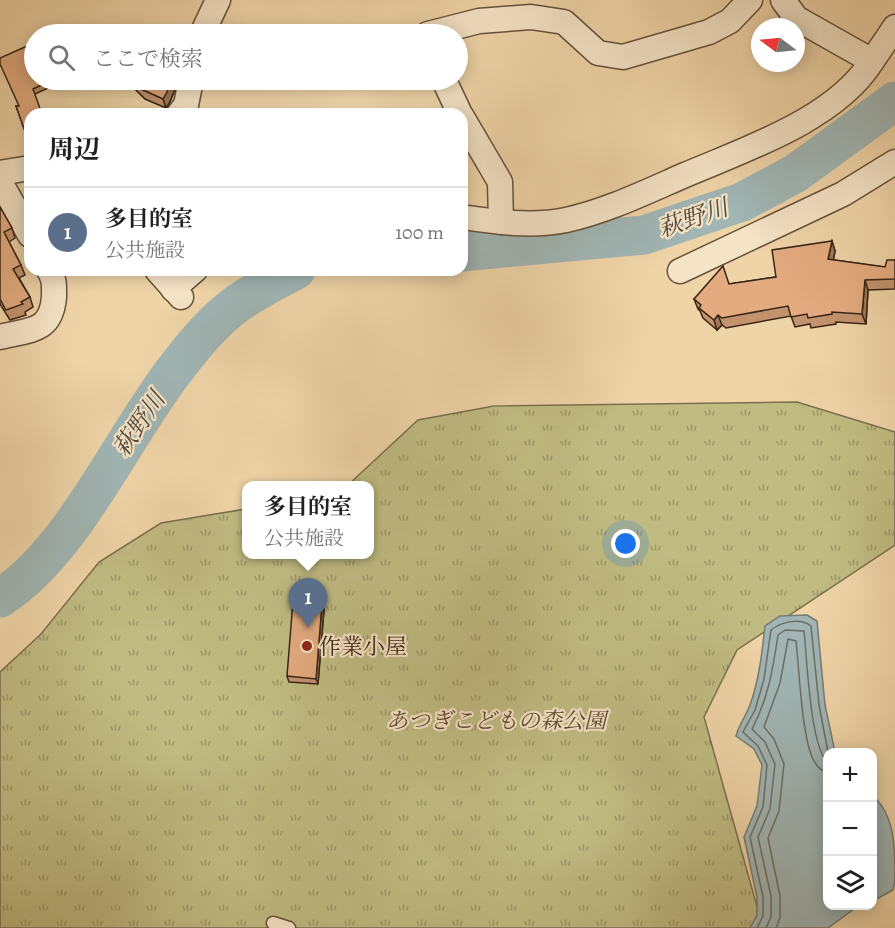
<!DOCTYPE html>
<html lang="ja">
<head>
<meta charset="utf-8">
<style>
	:root { --surface:#fff; --page:#f6f6f6; --text:#202124; --muted:#757577; --line:#e0e0e0; --accent:#0f766e }
	body { margin:0; font-family:Alegreya,"Noto Serif JP",serif; background:var(--page); color:var(--text) }
	.controls { position:absolute; right:18px; bottom:18px; display:grid; overflow:hidden; border-radius:12px; box-shadow:0 3px 15px #0003 }
	.controls button { width:54px; height:54px; display:grid; place-items:center; padding:0; border:0; border-bottom:2px solid var(--line); background:var(--surface); color:var(--text); font:30px sans-serif }
	.compass { position:absolute; left:751px; top:18px; width:54px; height:54px; border-radius:50%; background:var(--surface); box-shadow:0 3px 15px #0003; rotate:286deg }
	.you { position:absolute; left:626px; top:544px; width:21px; height:21px; margin:-15px; border:4px solid #fff; border-radius:50%; background:#1a73e8; box-shadow:0 0 0 9px #1a73e833 }
	.badge { display:grid; place-items:center; width:39px; height:39px; border-radius:50%; background:var(--accent); color:#fff; font-size:20px; font-weight:700 }
	.pin { position:absolute; translate:-50% -50px; filter:drop-shadow(0 2px 3px #0008) }
	.pin::after { content:''; position:absolute; top:32px; width:21px; height:18px; background:inherit; clip-path:polygon(0 0,100% 0,50% 100%) }
	.popup { position:absolute; left:242px; top:481px; width:132px; height:78px; box-sizing:border-box; display:grid; place-content:center; border-radius:12px; background:var(--surface); filter:drop-shadow(0 2px 4px #0005); font-size:20px; white-space:nowrap; color:var(--muted) }
	.popup b { font-size:22px; color:var(--text) }
	.popup::after { content:''; position:absolute; left:50%; top:100%; margin-left:-12px; border:12px solid transparent; border-top-color:var(--surface) }
	.list { margin:0; padding:0; list-style:none }
	h2 { display:flex; justify-content:space-between; align-items:center; height:78px; margin:0; padding:0 24px; font-size:26px }
	h2 small { font-size:20px; font-weight:400; color:var(--muted) }
	.list li { display:grid; grid-template-columns:39px 1fr auto; gap:18px; align-items:center; box-sizing:border-box; height:90px; padding:0 24px; border-top:2px solid var(--line) }
	.list b { display:block; font-size:22px; white-space:nowrap }
	.list p { margin:0; font-size:20px; white-space:nowrap; color:var(--muted) }
	.list em { font-size:20px; font-style:normal; color:var(--muted) }
	.icon { flex:none; width:33px; height:33px; fill:none; stroke:currentColor; stroke-width:2; stroke-linecap:round; stroke-linejoin:round }
	.map { position:relative; flex:none; width:895px; height:928px; overflow:hidden }
	.search { position:absolute; background:var(--surface); box-shadow:0 3px 15px #0003; left:24px; top:24px; width:444px; height:66px; display:flex; align-items:center; gap:15px; box-sizing:border-box; padding:0 21px; border-radius:33px; color:var(--muted); font-size:22px }
	.panel { position:absolute; background:var(--surface); box-shadow:0 3px 15px #0003; left:24px; top:108px; width:444px; height:168px; border-radius:18px }
	.map>svg:first-child { display:block }
	.park { fill:url(#park-tufts); stroke:#7c704c; stroke-width:1.5 }
	.water { fill:#a0b5b4; stroke:#767b74; stroke-width:1.5 }
	.lines { fill:none; stroke-linecap:round; stroke-linejoin:round }
	.shore { stroke:#6c6d64; stroke-width:1.5 }
	.river { stroke:#a0b5b4; stroke-width:39 }
	.service-casing { stroke:#66513a; stroke-width:15 }
	.minor-casing { stroke:#66513a; stroke-width:27 }
	.service { stroke:#f5e3c6; stroke-width:12 }
	.minor { stroke:#f5e3c6; stroke-width:24 }
	.wall { fill:#c3936d; stroke:#382515; stroke-width:1.5 }
	.shaded-wall { fill:#9f7859; stroke:#382515; stroke-width:1.5 }
	.building { fill:#e3ab7f; stroke:#382515; stroke-width:1.5 }
	.poi-dot { fill:#8f2418; stroke:#f5e3c6; stroke-width:2 }
	.labels { text-anchor:middle; stroke-width:4.5; stroke-linejoin:round; paint-order:stroke }
	.poi-label { font-size:22px; fill:#382515; stroke:#f5e3c6; text-anchor:start }
	.park-label { font-size:22px; font-style:italic; fill:#5a4a30; stroke:#f5e3c6 }
	.water-label { font-size:24px; font-style:italic; fill:#52493d; stroke:#f5e3c6 }
</style>
</head>
<body>
<div class="map">
<svg width="895" height="928" viewBox="0 0 895 928">
	<defs>
		<pattern id="park-tufts" width="24" height="20" patternUnits="userSpaceOnUse" patternTransform="scale(1.5)"><rect width="24" height="20" fill="#c0bb82"/><path d="M3 7l-1-3M5 7V3M7 7l1-3M15 17l-1-3M17 17v-4M19 17l1-3" fill="none" stroke="#9d9869"/></pattern>
	</defs>
	<rect width="100%" height="100%" fill="#efd4a7"/>
	<filter id="stains"><feTurbulence type="fractalNoise" baseFrequency=".00333" numOctaves="4"/><feColorMatrix values="0 0 0 0 .2 0 0 0 0 .09 0 0 0 0 .02 0 0 0 .5 -.17"/></filter>
	<radialGradient id="worn" r=".72"><stop offset=".6" stop-color="#630" stop-opacity="0"/><stop offset="1" stop-color="#630" stop-opacity=".3"/></radialGradient>
	<polygon class="park" points="797,402 895,432 895,545 737,650 704,717 763,928 0,928 0,672 41,634 99,562 161,523 246,509 246,554 370,554 370,486 348,485 418,420 494,406"/>
	<g class="water">
		<path d="M807,615L817,621L825,705L835,752H828V906H858L828,928H750L757,915V897L744,837L757,806L762,765L754,749L736,736C739,724 746,716 750,705C759,680 762,653 765,626L780,616Z"/>
		<path d="M872,795C895,815 895,846 895,881L893,890L873,901Z"/>
	</g>
	<g class="lines">
		<g class="shore">
			<path d="M757,928L763,916V897L750,837L763,807L767,765L758,746L743,732L755,710L764,679L771,630C781,622 800,617 811,626L819,705L828,752"/>
			<path d="M766,928L771,917V896L758,837L770,809L775,764L765,742L752,729C768,699 773,669 778,635L785,630L804,631C807,658 810,747 828,763"/>
			<path d="M776,928L780,918V896L768,838L779,811L784,764L774,739L764,727L780,683L788,639L796,641C799,667 802,741 814,761C817,767 822,771 828,773"/>
		</g>
		<g class="river">
			<polyline points="462,252 644,235 742,202 796,173 895,101"/>
			<path d="M0,598C74,551 123,435 177,367C195,343 219,315 244,299C261,288 279,279 296,270"/>
		</g>
		<g class="service-casing">
			<polyline id="service" points="273,923 289,928"/>
		</g>
		<g class="minor-casing">
			<g id="minor">
				<polyline points="783,0 796,18 872,61 895,27"/>
				<polyline points="202,34 218,0"/>
				<polyline points="428,34 479,21 531,17 564,22 598,53 623,57 709,32 730,21 750,0"/>
				<polyline points="444,80 460,114"/>
				<polyline points="179,114 186,105 191,80"/>
				<polyline points="462,117 500,182 501,222"/>
				<polyline points="0,173 30,168"/>
				<polyline points="0,182 30,235"/>
				<path d="M462,217C496,222 532,227 566,220C607,211 646,192 685,175C746,149 836,119 872,61"/>
				<polyline points="157,270 181,297"/>
				<polyline points="680,271 843,194 895,162"/>
				<polyline points="173,289 195,270"/>
				<path d="M0,337C30,329 51,333 54,297C54,286 55,280 49,270"/>
			</g>
		</g>
		<use href="#service" class="service"/>
		<use href="#minor" class="minor"/>
	</g>
	<g class="wall">
		<polygon points="34,80 55,80 51,81 52,86 35,94 30,114 30,142 29,142 16,106 18,106"/>
		<polygon points="126,80 171,80 175,89 170,102 166,108 145,99"/>
		<polygon points="0,207 12,228 15,238 9,242 21,265 25,275 19,278 30,297 33,307 25,312 26,315 10,320 0,304"/>
		<polygon points="832,241 835,251 833,260 885,267 895,260 895,289 868,290 866,324 836,322 836,324 811,328 810,324 795,327 791,316 726,328 722,325 717,330 703,318 700,311 698,309 694,299 729,284 776,277"/>
		<polygon points="322,604 324,609 318,684 289,682 287,676"/>
	</g>
	<g class="shaded-wall">
		<polygon points="171,80 175,89 170,102 166,108 163,99"/>
		<polygon points="832,241 835,251 832,269 828,259"/>
		<polygon points="865,280 868,290 866,324 862,314"/>
		<polygon points="718,315 722,325 717,330 714,320"/>
		<polygon points="322,604 324,609 318,684 316,679"/>
	</g>
	<g class="building">
		<polygon points="34,43 34,80 50,80 50,81 33,89 42,114 30,114 30,136 27,137 16,106 19,106 0,64 0,58"/>
		<polygon points="132,80 171,80 167,92 163,99 141,89"/>
		<polygon points="0,207 12,228 4,232 21,265 13,269 30,297 21,302 23,304 6,310 0,299"/>
		<polygon points="832,241 828,259 885,267 887,260 895,260 895,279 865,280 862,314 832,312 832,314 808,318 807,314 791,317 788,306 722,318 718,315 714,320 699,308 701,305 694,299 723,266 729,284 776,277 772,250"/>
		<polygon points="293,601 322,604 316,679 287,676"/>
	</g>
	<circle class="poi-dot" cx="307" cy="646" r="6"/>
	<g class="labels">
		<g class="poi-label">
			<text x="319" y="654">作業小屋</text>
		</g>
		<g class="park-label">
			<text x="496" y="728">あつぎこどもの森公園</text>
		</g>
		<g class="water-label">
			<text transform="translate(693 218) rotate(-19)" y="8">萩野川</text>
			<text transform="translate(139 424) rotate(-56)" y="8">萩野川</text>
		</g>
	</g>
	<rect width="100%" height="100%" filter="url(#stains)"/>
	<rect width="100%" height="100%" fill="url(#worn)"/>
</svg>
<div class="controls">
<button>+</button>
<button>−</button>
<button><svg class="icon" aria-label="layers" viewBox="0 0 24 24"><path d="M12 4l9 5-9 5-9-5zM3 14l9 5 9-5"/></svg></button>
</div>
<svg class="compass" viewBox="-18 -18 36 36"><path d="M0-13l5 13h-10z" fill="#e53935"/><path d="M0 13l5-13h-10z" fill="#757577"/></svg>
<div class="you"></div>
<div class="pin badge" style="left:308px;top:628px;background:#5c6f8a">1</div>
<div class="popup"><b>多目的室</b>公共施設</div>
<div class="search"><svg class="icon" aria-label="search" viewBox="0 0 24 24"><circle cx="10" cy="10" r="6"/><path d="M15 15l6 6"/></svg>ここで検索</div>
<section class="panel">
<h2>周辺<small></small></h2>
<ul class="list">
<li><span class="badge" style="background:#5c6f8a">1</span><div><b>多目的室</b><p>公共施設</p></div><em>100 m</em></li>
</ul>
</section>
</div>
</body>
</html>
